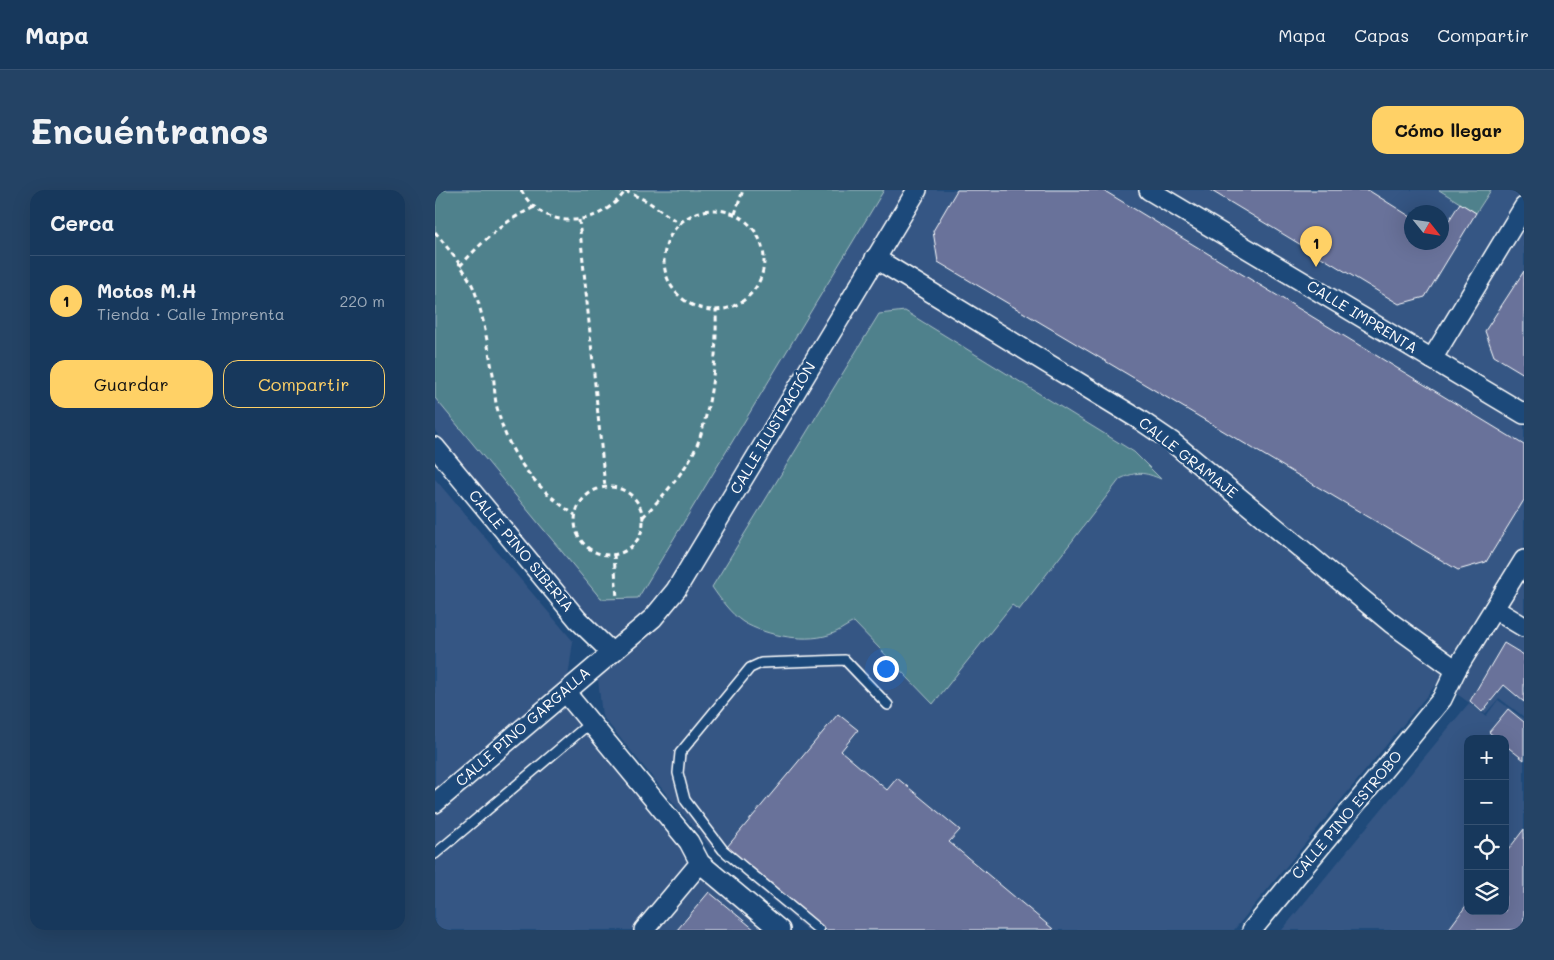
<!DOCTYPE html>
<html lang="es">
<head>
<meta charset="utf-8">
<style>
	:root { --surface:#17385c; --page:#244365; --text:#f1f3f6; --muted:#9eacbb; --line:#365272; --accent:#ffd166 }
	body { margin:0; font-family:Mali,sans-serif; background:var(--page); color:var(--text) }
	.controls { position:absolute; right:15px; bottom:15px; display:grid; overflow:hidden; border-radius:10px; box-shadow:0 5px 20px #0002 }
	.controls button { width:45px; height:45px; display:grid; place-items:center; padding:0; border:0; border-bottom:1px solid var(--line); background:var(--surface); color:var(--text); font:25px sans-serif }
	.compass { position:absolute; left:969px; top:15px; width:45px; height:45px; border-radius:50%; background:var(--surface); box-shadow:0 5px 20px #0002; rotate:120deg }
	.you { position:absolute; left:450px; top:478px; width:18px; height:18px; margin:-12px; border:4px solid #fff; border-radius:50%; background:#1a73e8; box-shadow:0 0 0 8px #1a73e833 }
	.badge { display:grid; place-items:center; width:32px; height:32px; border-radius:50%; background:var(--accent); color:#111; font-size:16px; font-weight:700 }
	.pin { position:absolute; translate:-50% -41px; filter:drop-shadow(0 1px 2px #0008) }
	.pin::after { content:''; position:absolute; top:26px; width:18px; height:15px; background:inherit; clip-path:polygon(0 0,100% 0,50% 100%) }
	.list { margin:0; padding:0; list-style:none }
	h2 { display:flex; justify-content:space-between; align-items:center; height:65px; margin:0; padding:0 20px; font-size:21px }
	h2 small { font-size:16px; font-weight:400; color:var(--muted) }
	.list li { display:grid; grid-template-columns:32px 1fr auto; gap:15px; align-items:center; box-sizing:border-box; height:90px; padding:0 20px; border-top:1px solid var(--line) }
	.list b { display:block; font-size:19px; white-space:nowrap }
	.list p { margin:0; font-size:16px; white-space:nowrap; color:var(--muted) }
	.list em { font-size:16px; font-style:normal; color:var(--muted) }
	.actions { display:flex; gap:10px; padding:15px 20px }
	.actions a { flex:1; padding:11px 0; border:1px solid var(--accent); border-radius:15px; text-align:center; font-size:18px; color:var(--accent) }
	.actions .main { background:var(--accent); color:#111 }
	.icon { flex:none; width:28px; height:28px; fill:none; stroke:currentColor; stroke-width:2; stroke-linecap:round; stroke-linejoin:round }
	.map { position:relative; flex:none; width:1089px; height:740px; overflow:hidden; border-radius:15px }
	header { display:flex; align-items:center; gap:30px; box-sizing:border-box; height:70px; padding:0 25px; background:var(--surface); border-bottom:1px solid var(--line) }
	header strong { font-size:24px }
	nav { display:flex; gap:28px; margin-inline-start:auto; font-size:18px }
	.intro { display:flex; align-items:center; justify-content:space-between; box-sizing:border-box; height:120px; padding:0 30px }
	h1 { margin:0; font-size:35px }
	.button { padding:12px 22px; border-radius:15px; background:var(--accent); color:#111; font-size:18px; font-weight:700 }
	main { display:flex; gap:30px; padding:0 30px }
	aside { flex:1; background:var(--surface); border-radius:15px; box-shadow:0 5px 20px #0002 }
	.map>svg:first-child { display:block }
	.built { fill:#355684; fill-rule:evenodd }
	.green { fill:#50818c; stroke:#a8c0c6 }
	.building { fill:#69729a; stroke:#fff }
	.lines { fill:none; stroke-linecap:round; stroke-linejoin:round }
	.service-casing { stroke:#fff; stroke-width:12 }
	.minor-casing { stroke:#fff; stroke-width:22 }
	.path { stroke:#fff; stroke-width:3; stroke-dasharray:5 4; stroke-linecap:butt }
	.service { stroke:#1f4a7a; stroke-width:9 }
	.minor { stroke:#1f4a7a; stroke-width:19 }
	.labels { text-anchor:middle; stroke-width:5; stroke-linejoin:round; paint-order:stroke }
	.street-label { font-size:15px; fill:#fff; stroke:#1f4a7a }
</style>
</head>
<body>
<header>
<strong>Mapa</strong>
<nav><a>Mapa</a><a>Capas</a><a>Compartir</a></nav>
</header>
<div class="intro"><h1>Encuéntranos</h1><a class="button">Cómo llegar</a></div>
<main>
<aside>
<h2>Cerca<small></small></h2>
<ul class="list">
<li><span class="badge">1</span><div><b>Motos M.H</b><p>Tienda · Calle Imprenta</p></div><em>220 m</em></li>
</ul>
<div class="actions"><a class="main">Guardar</a><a>Compartir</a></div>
</aside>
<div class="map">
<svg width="1089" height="740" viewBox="0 0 1089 740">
	<rect width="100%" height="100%" fill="#1f4a7a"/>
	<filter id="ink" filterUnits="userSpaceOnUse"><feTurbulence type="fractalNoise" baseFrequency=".02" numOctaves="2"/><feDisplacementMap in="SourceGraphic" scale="10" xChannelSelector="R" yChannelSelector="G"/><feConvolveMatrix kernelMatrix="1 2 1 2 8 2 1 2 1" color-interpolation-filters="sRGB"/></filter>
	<g filter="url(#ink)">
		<g class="built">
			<path d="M0,0H1089V527L1064,508L1050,524L1004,491L799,740H372L275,657L167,526L157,431L0,241ZM976,22H1006V52H976Z"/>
			<polygon points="0,289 138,451 129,517 262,675 344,740 0,740"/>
			<path d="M1063,510L1089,529V740H847L1034,513L1051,526ZM1033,549H1070V721H1033Z"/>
		</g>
		<g class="green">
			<polygon points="0,0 449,0 203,408 166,409 0,208"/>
			<polygon points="1004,0 1056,0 1041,23"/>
			<path d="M470,121L699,262L726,289C709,282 702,281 685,289L584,420L577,415L498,514L419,432C412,435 406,440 399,443C374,454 331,446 308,432C295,423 286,410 277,397L444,124Z"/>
		</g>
		<g class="building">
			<polygon points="522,0 668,0 1089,255 1089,310 1051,372 1023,380 503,72 498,41"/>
			<polygon points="775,0 933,0 976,27 976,52 1006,52 1006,43 1025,13 1041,23 990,107 964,114"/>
			<polygon points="1089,81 1089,184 1059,166 1050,141"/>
			<polygon points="1069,453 1089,465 1089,512 1069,495 1047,522 1035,511"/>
			<polygon points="1073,519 1089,532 1089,570 1070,555 1070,549 1062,549 1054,542"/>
			<polygon points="403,524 423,540 406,561 452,600 462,588 525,640 514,652 618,739 617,740 391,740 292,657"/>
			<polygon points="1089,639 1089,740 1013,740 1033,713 1033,721 1070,721 1070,664"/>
			<polygon points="274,702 320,740 242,740"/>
		</g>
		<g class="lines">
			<g class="service-casing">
				<g id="service">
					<polyline points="0,664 155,533"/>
					<polyline points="384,740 288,660 250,610 243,583 245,563 315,478 326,473 410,470 453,515"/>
				</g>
			</g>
			<g class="minor-casing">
				<g id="minor">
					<polyline points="714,0 1089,224"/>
					<polyline points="440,68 705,230 736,251 956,433 1021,480"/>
					<polyline points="997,169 1089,17"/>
					<polyline points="0,257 143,430 176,462"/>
					<polyline points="1059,419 1089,437"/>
					<polyline points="131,503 254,652 265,673 345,740"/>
					<polyline points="0,613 218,428 241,400 482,0"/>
					<polyline points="209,740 265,673"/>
					<polyline points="817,740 1007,509 1021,480 1089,370"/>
				</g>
			</g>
			<g class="path">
				<path d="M86,0C109,43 166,37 191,0"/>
				<polyline points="190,1 212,11 245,34"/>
				<polyline points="0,4 6,0"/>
				<circle cx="279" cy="70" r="50"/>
				<polyline points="300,24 308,0"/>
				<polyline points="144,30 170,297"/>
				<path d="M0,42C12,57 34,84 40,102C49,128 53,157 58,184C60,196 59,209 63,221C74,267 102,299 140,325"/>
				<path d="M25,76C47,52 69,30 100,17"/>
				<circle cx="174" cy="331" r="34"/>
				<path d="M208,327C228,306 254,278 264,250C278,209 282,162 281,120"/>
				<polyline points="179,364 182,409"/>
			</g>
			<use href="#service" class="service"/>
			<use href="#minor" class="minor"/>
		</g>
	</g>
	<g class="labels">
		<g class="street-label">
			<text transform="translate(927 127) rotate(31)" y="5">CALLE IMPRENTA</text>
			<text transform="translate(338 238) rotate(-59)" y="5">CALLE ILUSTRACIÓN</text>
			<text transform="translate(753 268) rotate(38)" y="5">CALLE GRAMAJE</text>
			<text transform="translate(86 361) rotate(50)" y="5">CALLE PINO SIBERIA</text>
			<text transform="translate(88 537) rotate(-41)" y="5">CALLE PINO GARGALLA</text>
			<text transform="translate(912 625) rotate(-50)" y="5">CALLE PINO ESTROBO</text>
		</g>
	</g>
</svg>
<div class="controls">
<button>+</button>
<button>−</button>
<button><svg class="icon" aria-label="locate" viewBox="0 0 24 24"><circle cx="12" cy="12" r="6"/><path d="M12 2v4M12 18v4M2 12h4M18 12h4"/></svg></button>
<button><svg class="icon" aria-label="layers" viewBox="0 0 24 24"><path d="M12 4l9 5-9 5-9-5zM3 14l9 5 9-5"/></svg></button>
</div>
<svg class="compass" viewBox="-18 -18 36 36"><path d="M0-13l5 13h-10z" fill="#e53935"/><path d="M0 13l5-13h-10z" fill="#9eacbb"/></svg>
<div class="you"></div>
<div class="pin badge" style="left:881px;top:77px">1</div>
</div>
</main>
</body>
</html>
